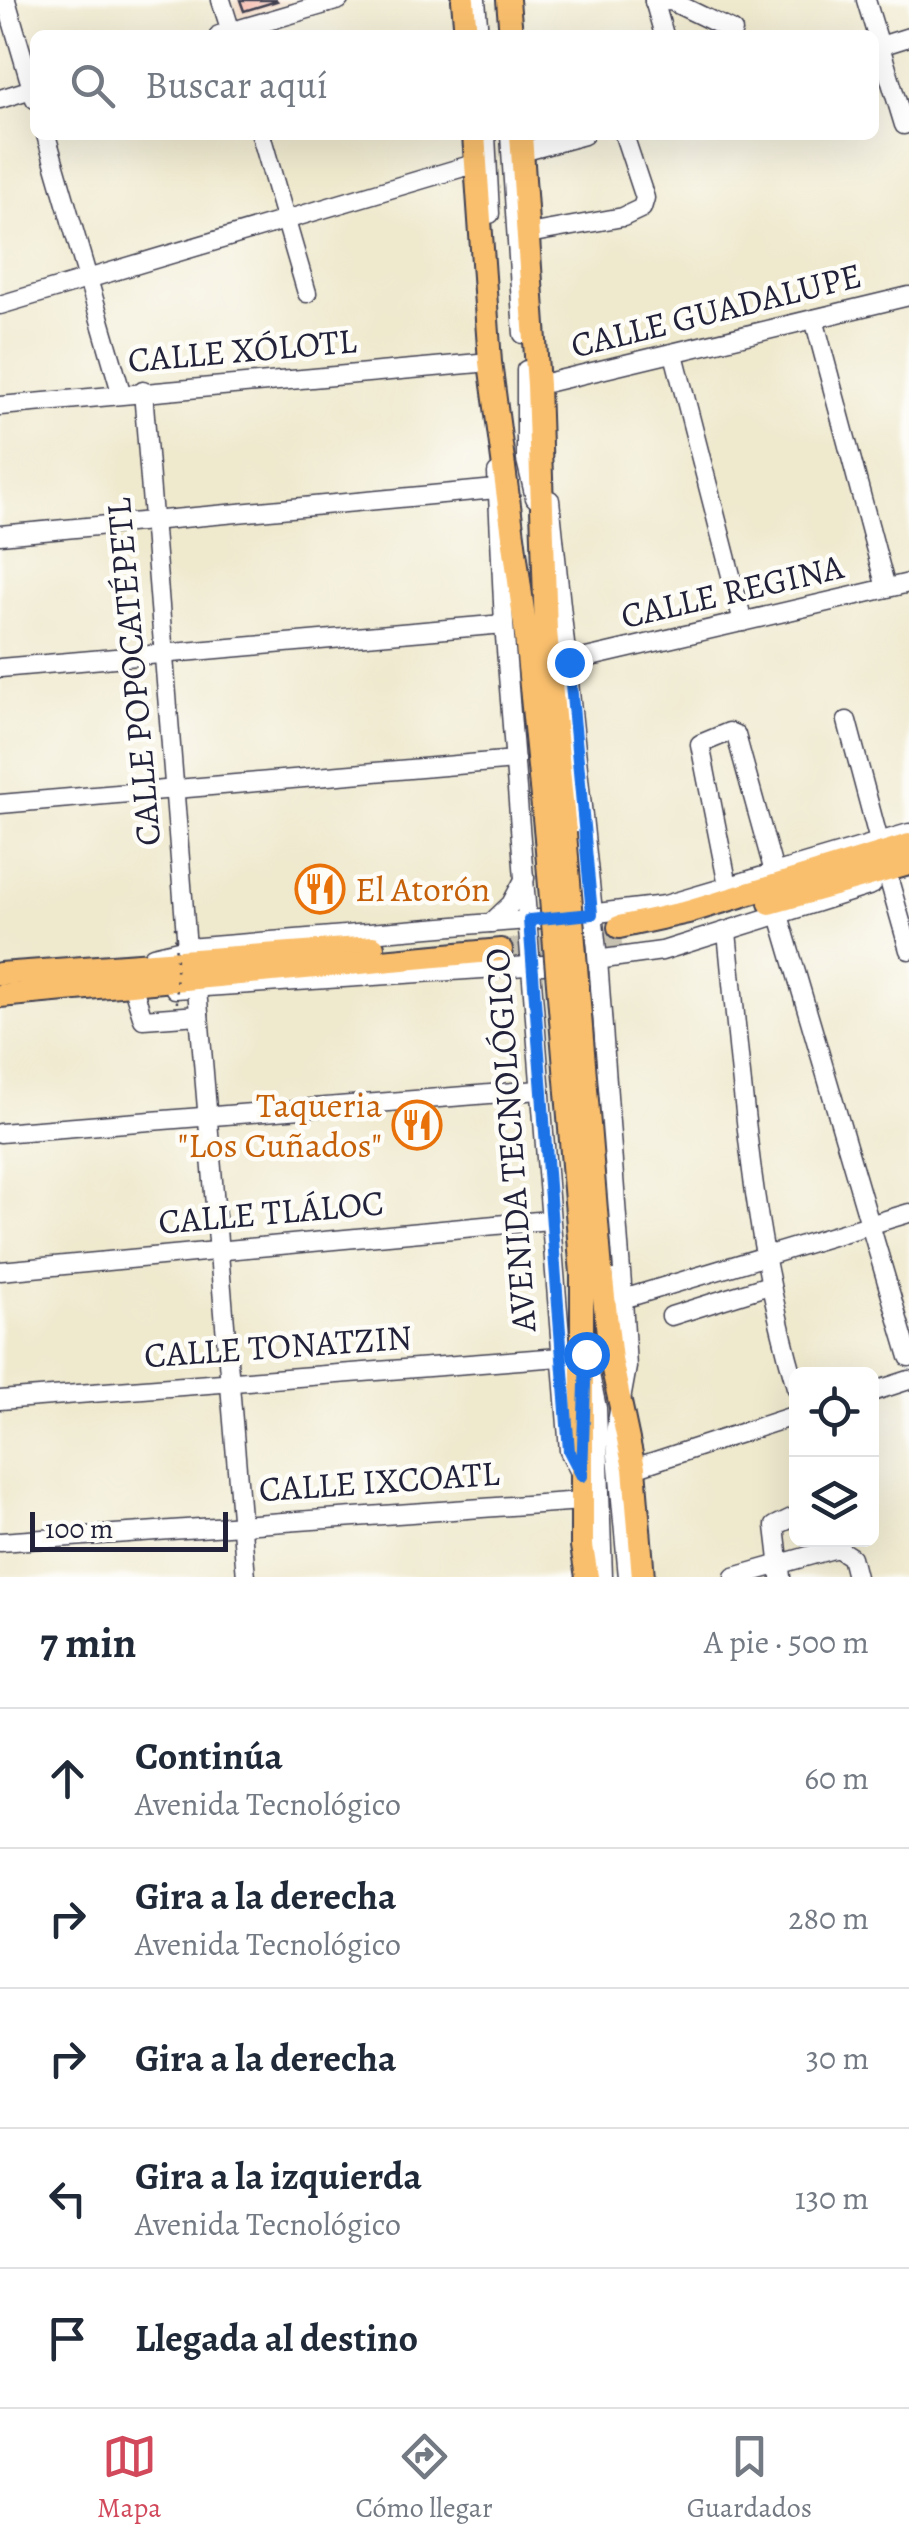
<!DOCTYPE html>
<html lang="es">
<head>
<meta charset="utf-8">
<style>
	:root { --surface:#fff; --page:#f6f6f7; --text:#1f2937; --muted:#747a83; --line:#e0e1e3; --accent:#d1495b }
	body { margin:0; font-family:Alegreya,serif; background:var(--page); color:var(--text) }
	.controls { position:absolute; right:30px; bottom:30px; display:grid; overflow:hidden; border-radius:15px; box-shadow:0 10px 40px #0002 }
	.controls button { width:90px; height:90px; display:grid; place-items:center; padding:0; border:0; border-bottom:2px solid var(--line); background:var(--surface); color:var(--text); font:50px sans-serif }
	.scale { position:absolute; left:30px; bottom:25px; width:198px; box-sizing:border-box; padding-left:10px; border:5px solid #22223b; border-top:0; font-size:28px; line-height:35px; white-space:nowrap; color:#22223b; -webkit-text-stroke:8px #fdfcf7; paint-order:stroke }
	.stop { position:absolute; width:30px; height:30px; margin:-22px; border:8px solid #1a73e8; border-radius:50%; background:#fff }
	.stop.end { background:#1a73e8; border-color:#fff; box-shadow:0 2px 10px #0008 }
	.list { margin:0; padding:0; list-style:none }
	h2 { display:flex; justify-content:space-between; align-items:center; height:130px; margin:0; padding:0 40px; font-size:42px }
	h2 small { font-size:32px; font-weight:400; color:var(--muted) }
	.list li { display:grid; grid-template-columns:65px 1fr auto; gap:30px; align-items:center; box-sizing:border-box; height:140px; padding:0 40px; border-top:2px solid var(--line) }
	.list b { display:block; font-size:38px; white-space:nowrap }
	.list p { margin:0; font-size:32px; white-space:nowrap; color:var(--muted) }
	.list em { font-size:32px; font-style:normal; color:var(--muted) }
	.icon { flex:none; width:55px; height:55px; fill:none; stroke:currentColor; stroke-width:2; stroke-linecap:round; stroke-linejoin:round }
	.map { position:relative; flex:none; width:909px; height:1577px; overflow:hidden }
	.search { position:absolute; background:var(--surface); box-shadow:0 10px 40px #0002; left:30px; right:30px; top:30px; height:110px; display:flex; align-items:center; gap:25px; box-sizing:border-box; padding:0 35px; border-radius:15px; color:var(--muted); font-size:38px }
	.sheet { height:830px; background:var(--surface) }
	nav { display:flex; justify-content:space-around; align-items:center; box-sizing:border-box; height:140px; border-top:2px solid var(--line); background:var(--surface); font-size:28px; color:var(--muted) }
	nav a { display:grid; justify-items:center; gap:5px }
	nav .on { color:var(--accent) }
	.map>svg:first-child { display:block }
	.built { fill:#f1d5bd }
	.building { fill:#f6a798 }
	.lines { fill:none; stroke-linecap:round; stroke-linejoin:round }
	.major-tunnel { stroke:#c6c1b1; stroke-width:22; stroke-dasharray:22 11; stroke-linecap:butt }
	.minor-casing { stroke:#414051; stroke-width:21 }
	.major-casing { stroke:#414051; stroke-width:26 }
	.minor { stroke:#fff; stroke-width:18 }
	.major { stroke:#f9bf6d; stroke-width:22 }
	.major-bridge-casing { stroke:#414051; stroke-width:26; stroke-linecap:butt }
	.path-bridge { stroke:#414051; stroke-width:2.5; stroke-dasharray:2.5 8; stroke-linecap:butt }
	.major-bridge { stroke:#f9bf6d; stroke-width:22 }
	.route { stroke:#1a73e8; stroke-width:12 }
	.labels { text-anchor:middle; stroke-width:9; stroke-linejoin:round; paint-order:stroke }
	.street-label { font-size:35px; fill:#22223b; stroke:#fdfcf7 }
	.food-label { font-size:35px; fill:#c56008; stroke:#fdfcf7; text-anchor:start }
</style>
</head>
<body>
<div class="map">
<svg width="909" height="1577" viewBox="0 0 909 1577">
	<rect width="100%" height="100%" fill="#fdfcf7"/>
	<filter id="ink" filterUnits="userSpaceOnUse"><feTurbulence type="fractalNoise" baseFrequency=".01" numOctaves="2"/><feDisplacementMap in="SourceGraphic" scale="20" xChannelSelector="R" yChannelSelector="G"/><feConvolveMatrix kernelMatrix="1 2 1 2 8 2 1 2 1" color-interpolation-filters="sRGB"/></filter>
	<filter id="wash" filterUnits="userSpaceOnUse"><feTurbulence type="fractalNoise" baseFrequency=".0048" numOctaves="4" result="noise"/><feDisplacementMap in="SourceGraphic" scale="40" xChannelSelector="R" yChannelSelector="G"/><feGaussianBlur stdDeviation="2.25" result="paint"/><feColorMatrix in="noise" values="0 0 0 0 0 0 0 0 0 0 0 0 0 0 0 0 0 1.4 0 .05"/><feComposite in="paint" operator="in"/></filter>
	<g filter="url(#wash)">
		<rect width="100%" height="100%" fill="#efe9ce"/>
		<polygon class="built" points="232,0 298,0 238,20"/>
		<g id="blocks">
			<polygon class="building" points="240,0 276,0 277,1 244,11"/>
		</g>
	</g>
	<g filter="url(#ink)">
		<use href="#blocks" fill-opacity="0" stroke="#414051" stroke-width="2.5"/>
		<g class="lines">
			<polyline class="major-tunnel" points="501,950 622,941"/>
			<g class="minor-casing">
				<g id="minor">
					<polyline points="6,0 35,99"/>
					<polyline points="221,0 232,35"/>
					<polyline points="476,0 479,35"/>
					<polyline points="654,0 664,35"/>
					<polyline points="866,0 904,125"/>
					<polyline points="654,2 671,1 733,31"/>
					<polyline points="219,35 339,0"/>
					<polyline points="874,48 909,37"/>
					<polyline points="0,99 35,88"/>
					<polyline points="46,135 121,392"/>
					<polyline points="261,135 307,293"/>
					<polyline points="486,135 490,214"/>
					<polyline points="510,135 523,334"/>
					<polyline points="522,152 584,135"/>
					<polyline points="528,234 623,217 642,208 645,198 624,135"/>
					<polyline points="0,305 477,163"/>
					<polyline points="814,319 886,588"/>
					<polyline points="674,354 743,622"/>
					<polyline points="526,370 526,460 535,498"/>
					<polyline points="538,385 909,296"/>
					<polyline points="143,391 187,948"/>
					<polyline points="0,406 490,362"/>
					<polyline points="497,473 504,624 569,1451 582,1476"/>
					<polyline points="550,500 598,960 623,1299 627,1367 615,1433 628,1577"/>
					<polyline points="0,535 496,489"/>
					<polyline points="569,662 909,583"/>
					<polyline points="0,668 504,624"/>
					<polyline points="847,721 879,841"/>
					<polyline points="0,804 515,760"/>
					<polyline points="889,880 909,950"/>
					<polyline points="728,886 700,744 729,732 736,735 774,872"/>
					<polyline points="580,915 665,905 909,833"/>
					<polyline points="779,915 909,1357"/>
					<polyline points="491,923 511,904 525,878"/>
					<path d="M727,932C743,1090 751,1233 796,1387"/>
					<polyline points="153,956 187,948 540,919"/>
					<polyline points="589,961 662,951 872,885"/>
					<polyline points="132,984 143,1019 199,1015"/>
					<polyline points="175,989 543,965"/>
					<polyline points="197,989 246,1577"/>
					<polyline points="0,1133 539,1090"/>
					<polyline points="0,1271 549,1220"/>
					<polyline points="623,1299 909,1213"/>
					<polyline points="671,1316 769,1285"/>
					<polyline points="589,1370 597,1408 603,1577"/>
					<polyline points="872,1392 909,1380"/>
					<polyline points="0,1400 560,1357"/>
					<polyline points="634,1468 796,1415"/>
					<polyline points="0,1542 582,1501"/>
					<polyline points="734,1577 837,1548 851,1557 856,1577"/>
					<polyline points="781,1577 775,1526 796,1516"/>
				</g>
			</g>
			<g class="major-casing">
				<g id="major">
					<polyline points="463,0 466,35"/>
					<polyline points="508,0 511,35"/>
					<polyline points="474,135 490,362 525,626 546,838"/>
					<polyline points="521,135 538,385 546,631 565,833"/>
					<polyline points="770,903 909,864"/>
					<polyline points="619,927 688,912 909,845"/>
					<polyline points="0,974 373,947"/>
					<polyline points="0,996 501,950"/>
					<polyline points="601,1271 611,1360 634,1468 643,1577"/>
					<polyline points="582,1274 582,1546 587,1577"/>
				</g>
			</g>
			<use href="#minor" class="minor"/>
			<use href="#major" class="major"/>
			<g class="major-bridge-casing">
				<g id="major-bridge">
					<polyline points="565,833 601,1271"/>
					<polyline points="546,838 582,1274"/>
				</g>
			</g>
			<polyline class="path-bridge" points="175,927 177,1003"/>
			<use href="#major-bridge" class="major-bridge"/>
		</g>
	</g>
	<g class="lines" filter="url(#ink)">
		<polyline class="route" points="569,662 592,914 529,920 569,1451 582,1476 586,1354"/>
	</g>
	<defs>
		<g id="restaurant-ring" transform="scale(2.5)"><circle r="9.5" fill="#fdfcf7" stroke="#e8710a" stroke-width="1.5"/><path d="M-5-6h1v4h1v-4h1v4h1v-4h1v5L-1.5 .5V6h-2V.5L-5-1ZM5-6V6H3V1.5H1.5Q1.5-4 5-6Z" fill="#e8710a"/></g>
	</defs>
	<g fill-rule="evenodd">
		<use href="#restaurant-ring" x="320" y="889"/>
		<use href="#restaurant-ring" x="417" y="1125"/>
	</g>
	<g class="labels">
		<g class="street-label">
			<text transform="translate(716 310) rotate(-14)" y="12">CALLE GUADALUPE</text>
			<text transform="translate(242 350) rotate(-5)" y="12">CALLE XÓLOTL</text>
			<text transform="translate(732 591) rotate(-13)" y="12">CALLE REGINA</text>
			<text transform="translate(133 672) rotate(-95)" y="12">CALLE POPOCATÉPETL</text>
			<text transform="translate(510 1140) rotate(-94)" y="12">AVENIDA TECNOLÓGICO</text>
			<text transform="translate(271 1212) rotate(-5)" y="12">CALLE TLÁLOC</text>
			<text transform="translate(278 1346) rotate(-4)" y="12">CALLE TONATZIN</text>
			<text transform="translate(379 1481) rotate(-4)" y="12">CALLE IXCOATL</text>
		</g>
		<g class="food-label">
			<text x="355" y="901">El Atorón</text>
			<text x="382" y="1117" text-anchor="end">Taqueria<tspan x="382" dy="40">"Los Cuñados"</tspan></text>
		</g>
	</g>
</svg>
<div class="controls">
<button><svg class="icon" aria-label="locate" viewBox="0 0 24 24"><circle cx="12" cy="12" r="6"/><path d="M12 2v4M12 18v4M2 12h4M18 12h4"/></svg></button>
<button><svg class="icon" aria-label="layers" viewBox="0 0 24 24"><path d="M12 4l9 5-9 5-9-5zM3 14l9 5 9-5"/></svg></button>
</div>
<div class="scale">100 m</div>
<div class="stop" style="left:586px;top:1354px"></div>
<div class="stop end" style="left:569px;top:662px"></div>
<div class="search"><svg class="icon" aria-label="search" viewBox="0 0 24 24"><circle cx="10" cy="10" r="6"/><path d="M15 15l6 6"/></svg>Buscar aquí</div>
</div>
<section class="sheet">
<h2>7 min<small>A pie · 500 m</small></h2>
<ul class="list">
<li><svg class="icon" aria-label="ahead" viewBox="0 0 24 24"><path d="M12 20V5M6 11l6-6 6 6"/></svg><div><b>Continúa</b><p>Avenida Tecnológico</p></div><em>60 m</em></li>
<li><svg class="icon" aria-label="right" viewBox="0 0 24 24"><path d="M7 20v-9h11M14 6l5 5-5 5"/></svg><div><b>Gira a la derecha</b><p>Avenida Tecnológico</p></div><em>280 m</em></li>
<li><svg class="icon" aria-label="right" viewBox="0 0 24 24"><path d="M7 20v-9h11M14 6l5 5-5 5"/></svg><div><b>Gira a la derecha</b></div><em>30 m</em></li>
<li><svg class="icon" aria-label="left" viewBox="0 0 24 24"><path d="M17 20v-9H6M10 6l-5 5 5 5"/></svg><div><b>Gira a la izquierda</b><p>Avenida Tecnológico</p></div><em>130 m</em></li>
<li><svg class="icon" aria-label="arrive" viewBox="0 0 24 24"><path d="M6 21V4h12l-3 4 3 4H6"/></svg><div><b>Llegada al destino</b></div></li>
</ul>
</section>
<nav>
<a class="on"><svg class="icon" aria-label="map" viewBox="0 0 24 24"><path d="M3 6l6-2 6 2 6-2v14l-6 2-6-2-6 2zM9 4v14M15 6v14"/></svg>Mapa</a>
<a><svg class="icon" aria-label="directions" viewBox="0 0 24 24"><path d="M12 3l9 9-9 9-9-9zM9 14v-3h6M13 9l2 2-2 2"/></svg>Cómo llegar</a>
<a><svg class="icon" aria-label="saved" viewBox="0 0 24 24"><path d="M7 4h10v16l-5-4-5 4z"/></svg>Guardados</a>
</nav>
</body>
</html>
